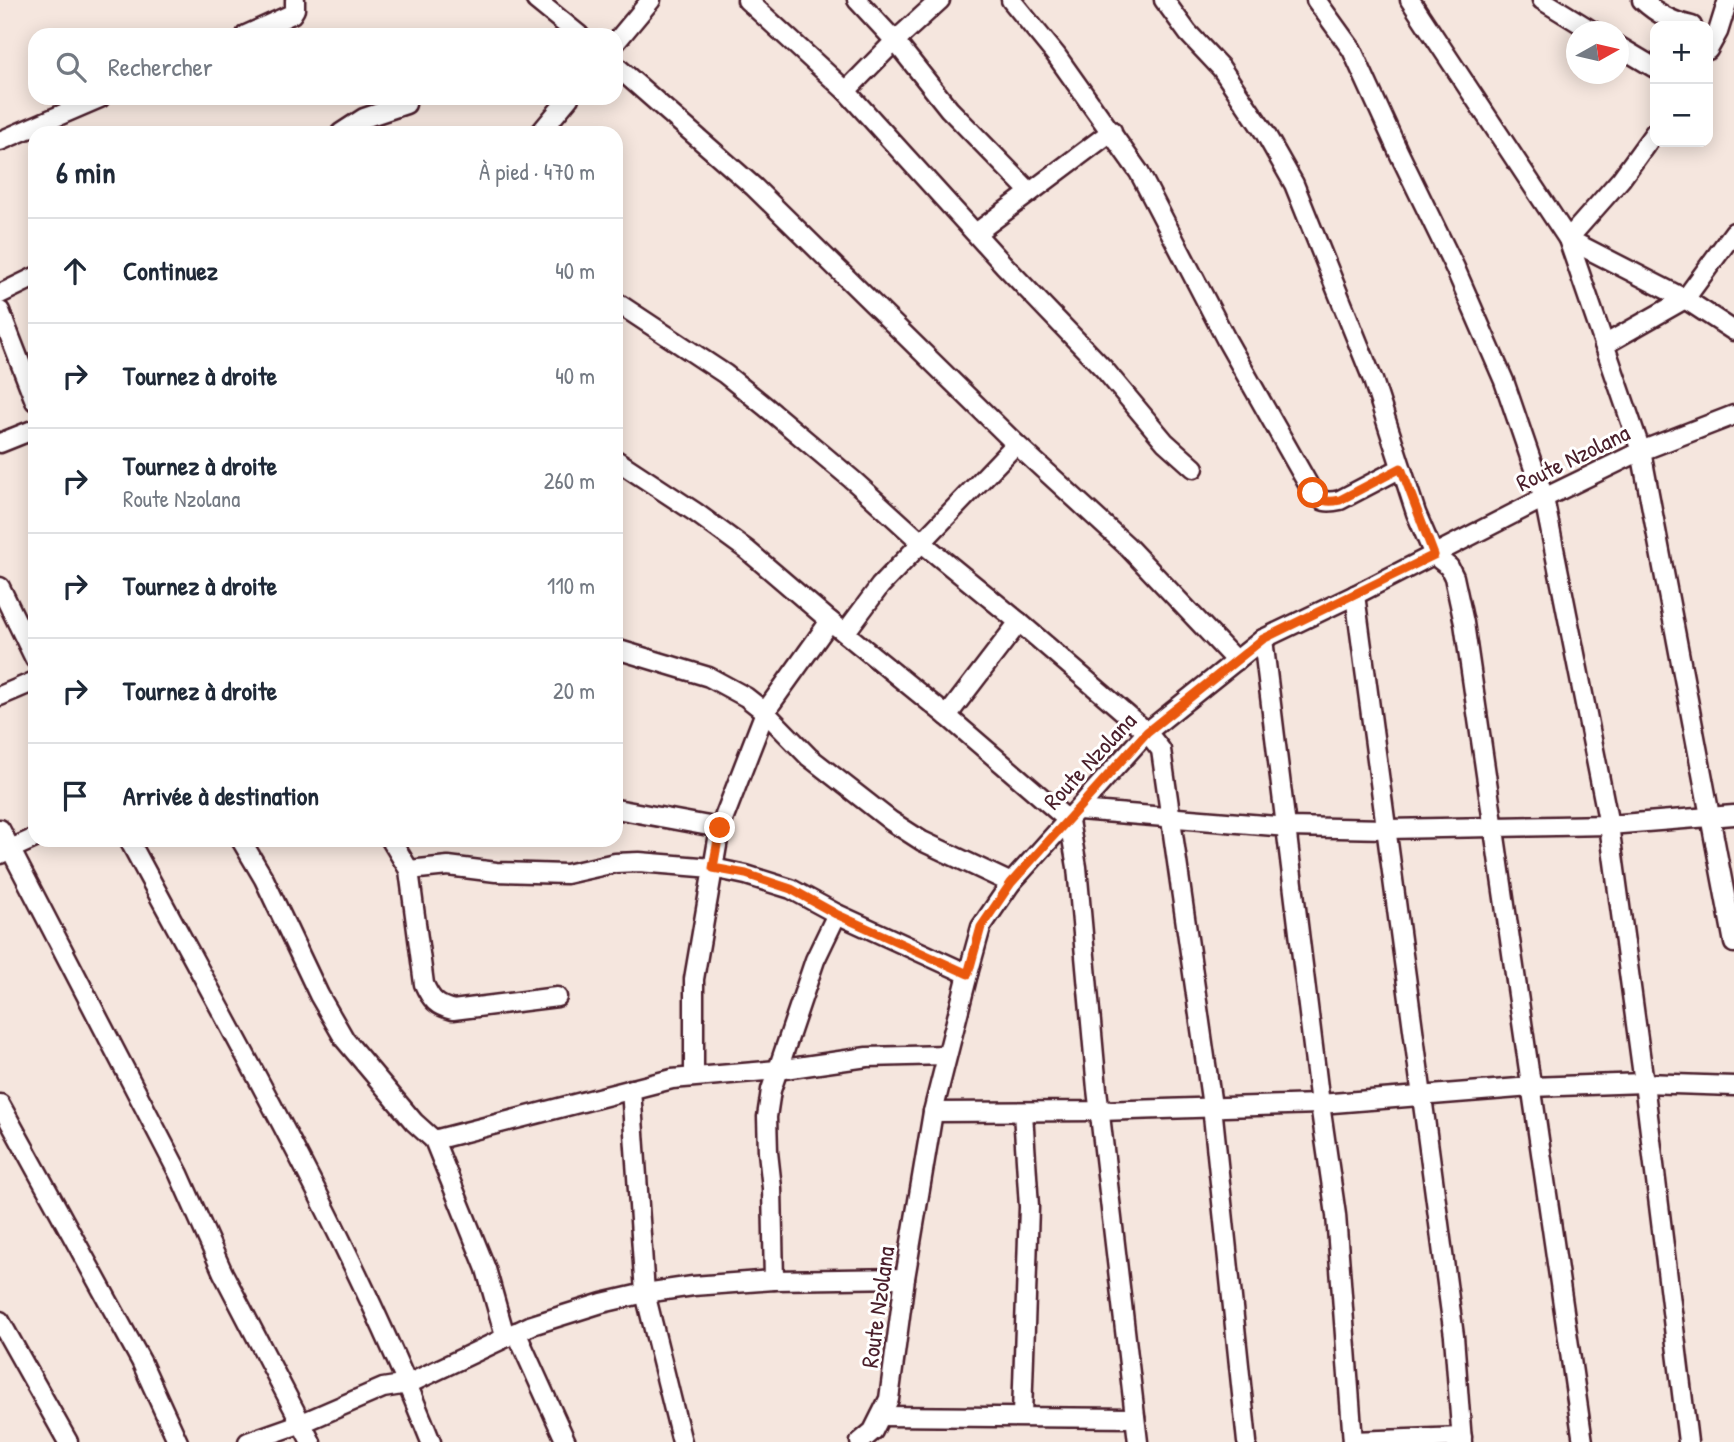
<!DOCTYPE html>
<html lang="fr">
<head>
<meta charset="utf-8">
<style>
	:root { --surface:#fff; --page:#f2f2f3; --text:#1f2937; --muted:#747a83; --line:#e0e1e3 }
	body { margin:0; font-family:"Patrick Hand",sans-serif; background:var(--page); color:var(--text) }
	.controls { position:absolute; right:21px; top:21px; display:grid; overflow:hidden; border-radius:14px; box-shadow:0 4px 18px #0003 }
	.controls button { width:63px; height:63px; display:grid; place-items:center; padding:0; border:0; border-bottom:2px solid var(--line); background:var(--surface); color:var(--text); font:35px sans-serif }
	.compass { position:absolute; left:1566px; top:21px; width:63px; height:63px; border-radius:50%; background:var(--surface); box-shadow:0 4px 18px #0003; rotate:82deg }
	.stop { position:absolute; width:21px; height:21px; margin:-16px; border:5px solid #ea580c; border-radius:50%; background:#fff }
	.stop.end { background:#ea580c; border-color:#fff; box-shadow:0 2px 7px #0008 }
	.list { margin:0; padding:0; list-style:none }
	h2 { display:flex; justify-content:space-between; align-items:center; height:91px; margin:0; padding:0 28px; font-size:30px }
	h2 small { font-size:23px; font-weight:400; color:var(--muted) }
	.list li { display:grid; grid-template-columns:46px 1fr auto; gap:21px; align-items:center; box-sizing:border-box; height:105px; padding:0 28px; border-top:2px solid var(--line) }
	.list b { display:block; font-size:26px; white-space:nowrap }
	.list p { margin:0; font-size:23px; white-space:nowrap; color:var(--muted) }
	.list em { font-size:23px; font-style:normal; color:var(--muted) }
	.icon { flex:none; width:38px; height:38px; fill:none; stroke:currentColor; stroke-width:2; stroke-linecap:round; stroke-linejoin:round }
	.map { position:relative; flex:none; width:1734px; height:1442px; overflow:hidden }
	.search { position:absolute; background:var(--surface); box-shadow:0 4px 18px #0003; left:28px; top:28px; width:595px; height:77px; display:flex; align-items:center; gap:18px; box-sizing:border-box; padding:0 24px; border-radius:21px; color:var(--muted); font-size:26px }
	.panel { position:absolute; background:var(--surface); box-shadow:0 4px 18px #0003; left:28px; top:126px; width:595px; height:721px; border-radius:21px }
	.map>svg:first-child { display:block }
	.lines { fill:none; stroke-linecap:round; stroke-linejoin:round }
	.minor-casing { stroke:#4a1f2b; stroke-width:23 }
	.minor { stroke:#fff; stroke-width:18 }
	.route { stroke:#ea580c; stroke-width:9 }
	.labels { text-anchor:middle; stroke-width:6; stroke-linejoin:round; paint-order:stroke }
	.street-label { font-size:24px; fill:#4a1f2b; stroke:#fff }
</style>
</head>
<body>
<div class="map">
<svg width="1734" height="1442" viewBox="0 0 1734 1442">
	<rect width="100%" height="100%" fill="#f5e6de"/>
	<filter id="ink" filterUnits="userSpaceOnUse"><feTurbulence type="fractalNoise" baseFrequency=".0143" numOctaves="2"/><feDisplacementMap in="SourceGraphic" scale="14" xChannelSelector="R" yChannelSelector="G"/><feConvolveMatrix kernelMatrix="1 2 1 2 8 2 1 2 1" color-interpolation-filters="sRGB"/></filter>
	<g filter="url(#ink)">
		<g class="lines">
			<g class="minor-casing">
				<g id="minor">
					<polyline points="536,0 579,35"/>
					<polyline points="747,0 846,91 1004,265 1104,369 1165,442 1194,468"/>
					<polyline points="857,0 895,41 949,109 1030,192"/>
					<path d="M1011,0L1056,55L1139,172L1227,341L1313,493C1322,502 1327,503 1340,500L1401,468"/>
					<polyline points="1164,0 1188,33 1221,68 1265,133 1294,184 1373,380 1416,513 1434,555 1449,567 1454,577 1464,623 1583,1442"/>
					<polyline points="1316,0 1352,50 1399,153 1455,268 1504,381 1544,498 1609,825 1644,1083 1688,1442"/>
					<polyline points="1410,0 1568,239 1641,451 1734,943"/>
					<polyline points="1542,0 1594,32"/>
					<path d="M1642,0C1657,14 1672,22 1692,26"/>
					<polyline points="246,35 292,14 295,9 295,0"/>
					<polyline points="616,42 651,0"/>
					<polyline points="1618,46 1655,68"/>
					<polyline points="1708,50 1718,32 1728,0"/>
					<polyline points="616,66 754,187 1016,444 1127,546 1236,661"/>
					<polyline points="846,91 895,41 940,0"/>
					<polyline points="1655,132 1621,179 1568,239 1685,299 1734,331"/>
					<polyline points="341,133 364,118 406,104"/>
					<polyline points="540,133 569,98"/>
					<polyline points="0,141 100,98"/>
					<polyline points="976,233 1112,131"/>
					<polyline points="0,294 35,277"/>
					<polyline points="616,302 725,374 766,407 854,481 921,542 1019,622 1147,732 1161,750 1212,1106 1247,1442"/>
					<polyline points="0,311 35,401"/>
					<polyline points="1604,345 1685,299 1734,232"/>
					<polyline points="0,443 35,429"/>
					<polyline points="616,460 695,512 747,550 830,621 947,716 1069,821 1077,867 1097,1089 1138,1442"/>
					<polyline points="0,587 35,659"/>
					<polyline points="1355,595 1454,1336 1462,1442"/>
					<polyline points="845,633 880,586 1016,444"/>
					<polyline points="1263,639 1320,1104 1336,1215 1353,1442"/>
					<polyline points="616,649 709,677 746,697 765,712 809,757 891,821 922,841 1011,883"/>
					<polyline points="0,696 35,681"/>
					<polyline points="947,716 1019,622"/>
					<polyline points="616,809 720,828"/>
					<polyline points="1079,810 1288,827 1387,829 1609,825 1734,815"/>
					<polyline points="0,829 179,1174 223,1273 311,1442"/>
					<path d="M129,840C235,1038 348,1233 431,1442"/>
					<polyline points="241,840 264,879 319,995 345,1040 414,1122 434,1140 486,1269 505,1336"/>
					<path d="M391,840L409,870L424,984C431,1000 437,1006 453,1010L557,997"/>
					<polyline points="0,854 35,838"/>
					<polyline points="409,870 448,866 496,872 566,874 615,863 639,862 713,868 746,875 791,889 837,914 968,974"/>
					<polyline points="694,1076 694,979 720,828 765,712 830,621"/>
					<polyline points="631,1089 645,1293 682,1442"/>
					<polyline points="0,1104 141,1361 178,1442"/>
					<polyline points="933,1112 1100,1111 1320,1104 1531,1087 1644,1083 1734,1086"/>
					<polyline points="434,1140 672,1079 777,1070 867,1057 947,1055"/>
					<polyline points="774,1280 772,1188 768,1152 767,1117 771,1090 815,960 837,914"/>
					<polyline points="0,1321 68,1442"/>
					<polyline points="516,1332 566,1442"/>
					<polyline points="1022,1415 1029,1207 1023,1113"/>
					<polyline points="881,1416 1135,1418"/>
					<polyline points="1353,1441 1462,1437"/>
					<polyline points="248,1442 302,1423 383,1388 408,1384 532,1325 602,1303 645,1293 693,1286 774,1280 905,1278"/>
					<polyline points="860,1442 873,1431 889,1399 905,1278 933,1112 968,974 981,927 1011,883 1147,732 1263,639 1355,595 1544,498 1641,451 1734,415"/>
				</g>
			</g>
			<use href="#minor" class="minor"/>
		</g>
	</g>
	<g class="lines" filter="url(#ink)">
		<path class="route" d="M720,828L713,868L746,874L791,889L836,914L968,974L981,927L1011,883L1147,732L1263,639L1434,555L1401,468L1340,500C1327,503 1322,501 1313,493"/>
	</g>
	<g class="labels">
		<g class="street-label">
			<text transform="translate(1573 458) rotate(-26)" y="8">Route Nzolana</text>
			<text transform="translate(1090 761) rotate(-47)" y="8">Route Nzolana</text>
			<text transform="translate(878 1307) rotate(-82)" y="8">Route Nzolana</text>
		</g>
	</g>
</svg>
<div class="controls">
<button>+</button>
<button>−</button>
</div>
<svg class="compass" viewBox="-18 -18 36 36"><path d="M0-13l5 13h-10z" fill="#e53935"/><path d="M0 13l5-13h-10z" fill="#747a83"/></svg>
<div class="stop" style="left:1313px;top:493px"></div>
<div class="stop end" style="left:720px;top:828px"></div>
<div class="search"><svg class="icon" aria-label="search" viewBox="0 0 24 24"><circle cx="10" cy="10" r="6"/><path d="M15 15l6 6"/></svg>Rechercher</div>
<section class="panel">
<h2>6 min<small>À pied · 470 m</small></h2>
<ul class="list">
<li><svg class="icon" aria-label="ahead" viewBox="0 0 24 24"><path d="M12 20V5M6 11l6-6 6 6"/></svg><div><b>Continuez</b></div><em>40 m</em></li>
<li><svg class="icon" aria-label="right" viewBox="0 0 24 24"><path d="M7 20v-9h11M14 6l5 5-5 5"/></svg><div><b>Tournez à droite</b></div><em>40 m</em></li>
<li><svg class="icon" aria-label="right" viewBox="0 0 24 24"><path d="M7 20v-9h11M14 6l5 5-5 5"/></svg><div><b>Tournez à droite</b><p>Route Nzolana</p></div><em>260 m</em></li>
<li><svg class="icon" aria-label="right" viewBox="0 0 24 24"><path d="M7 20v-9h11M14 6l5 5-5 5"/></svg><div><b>Tournez à droite</b></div><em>110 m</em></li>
<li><svg class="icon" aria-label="right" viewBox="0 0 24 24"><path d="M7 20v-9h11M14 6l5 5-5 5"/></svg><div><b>Tournez à droite</b></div><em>20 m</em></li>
<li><svg class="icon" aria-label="arrive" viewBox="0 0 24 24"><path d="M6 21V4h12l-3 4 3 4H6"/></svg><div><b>Arrivée à destination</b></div></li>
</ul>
</section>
</div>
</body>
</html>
